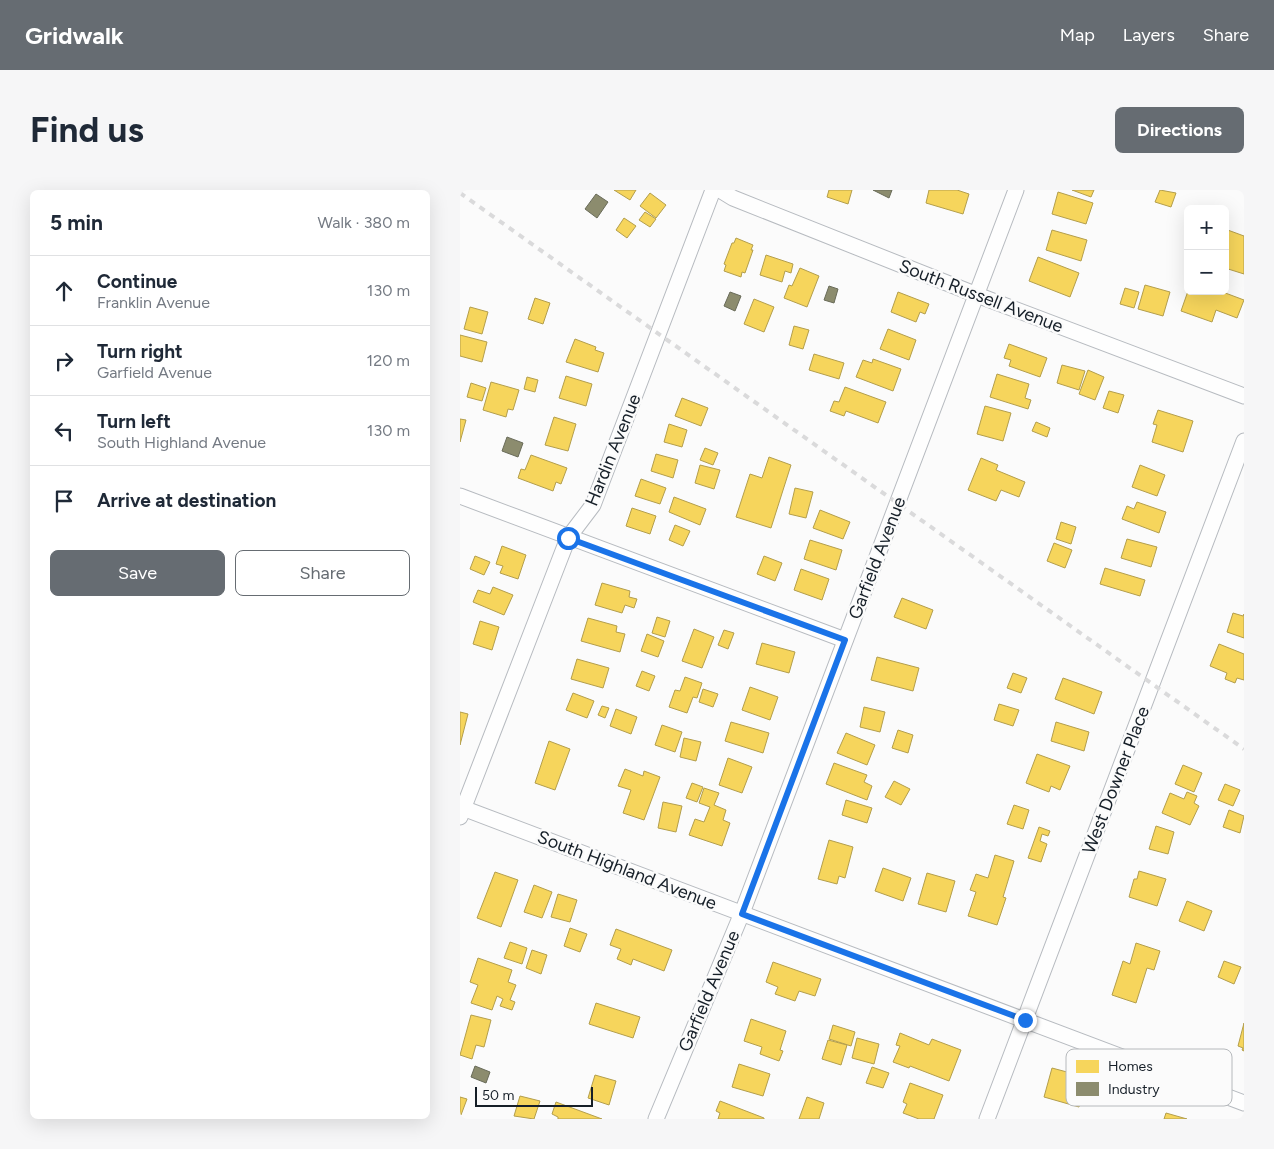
<!DOCTYPE html>
<html lang="en">
<head>
<meta charset="utf-8">
<style>
	:root { --surface:#fff; --page:#f6f6f7; --text:#1f2937; --muted:#747a83; --line:#e0e1e3; --accent:#666c72 }
	body { margin:0; font-family:Figtree,sans-serif; background:var(--page); color:var(--text) }
	.controls { position:absolute; right:15px; top:15px; display:grid; overflow:hidden; border-radius:8px; box-shadow:0 5px 20px #0002 }
	.controls button { width:45px; height:45px; display:grid; place-items:center; padding:0; border:0; border-bottom:1px solid var(--line); background:var(--surface); color:var(--text); font:25px sans-serif }
	.scale { position:absolute; left:15px; bottom:12px; width:118px; box-sizing:border-box; padding-left:5px; border:2px solid #161f28; border-top:0; font-size:14px; line-height:18px; white-space:nowrap; color:#161f28; -webkit-text-stroke:4px #fbfbfb; paint-order:stroke }
	.stop { position:absolute; width:15px; height:15px; margin:-11px; border:4px solid #1a73e8; border-radius:50%; background:#fff }
	.stop.end { background:#1a73e8; border-color:#fff; box-shadow:0 1px 5px #0008 }
	.list { margin:0; padding:0; list-style:none }
	h2 { display:flex; justify-content:space-between; align-items:center; height:65px; margin:0; padding:0 20px; font-size:21px }
	h2 small { font-size:16px; font-weight:400; color:var(--muted) }
	.list li { display:grid; grid-template-columns:32px 1fr auto; gap:15px; align-items:center; box-sizing:border-box; height:70px; padding:0 20px; border-top:1px solid var(--line) }
	.list b { display:block; font-size:19px; white-space:nowrap }
	.list p { margin:0; font-size:16px; white-space:nowrap; color:var(--muted) }
	.list em { font-size:16px; font-style:normal; color:var(--muted) }
	.actions { display:flex; gap:10px; padding:15px 20px }
	.actions a { flex:1; padding:11px 0; border:1px solid var(--accent); border-radius:8px; text-align:center; font-size:18px; color:var(--accent) }
	.actions .main { background:var(--accent); color:#fff }
	.icon { flex:none; width:28px; height:28px; fill:none; stroke:currentColor; stroke-width:2; stroke-linecap:round; stroke-linejoin:round }
	.map { position:relative; flex:none; width:784px; height:929px; overflow:hidden; border-radius:8px }
	header { display:flex; align-items:center; gap:30px; box-sizing:border-box; height:70px; padding:0 25px; background:var(--accent); color:#fff }
	header strong { font-size:24px }
	nav { display:flex; gap:28px; margin-inline-start:auto; font-size:18px }
	.intro { display:flex; align-items:center; justify-content:space-between; box-sizing:border-box; height:120px; padding:0 30px }
	h1 { margin:0; font-size:35px }
	.button { padding:12px 22px; border-radius:8px; background:var(--accent); color:#fff; font-size:18px; font-weight:700 }
	main { display:flex; gap:30px; padding:0 30px }
	aside { flex:1; background:var(--surface); border-radius:8px; box-shadow:0 5px 20px #0002 }
	.map>svg:first-child { display:block }
	.homes { fill:#f6d55c; stroke:#b39e4c }
	.industry { fill:#8c8c6e; stroke:#696b59 }
	.lines { fill:none; stroke-linecap:round; stroke-linejoin:round }
	.minor-casing { stroke:#b7bbc0; stroke-width:17 }
	.minor { stroke:#fefefe; stroke-width:15 }
	.rail { stroke:#dadadb; stroke-width:4; stroke-dasharray:6 6; stroke-linecap:butt }
	.route { stroke:#1a73e8; stroke-width:6 }
	.labels { text-anchor:middle; stroke-width:5; stroke-linejoin:round; paint-order:stroke }
	.street-label { font-size:18px; fill:#161f28; stroke:#fbfbfb }
	.key { fill:#fbfbfb; stroke:#b6b9bc; stroke-width:1 }
	.key-label { font-size:14px; fill:#161f28 }
</style>
</head>
<body>
<header>
<strong>Gridwalk</strong>
<nav><a>Map</a><a>Layers</a><a>Share</a></nav>
</header>
<div class="intro"><h1>Find us</h1><a class="button">Directions</a></div>
<main>
<aside>
<h2>5 min<small>Walk · 380 m</small></h2>
<ul class="list">
<li><svg class="icon" aria-label="ahead" viewBox="0 0 24 24"><path d="M12 20V5M6 11l6-6 6 6"/></svg><div><b>Continue</b><p>Franklin Avenue</p></div><em>130 m</em></li>
<li><svg class="icon" aria-label="right" viewBox="0 0 24 24"><path d="M7 20v-9h11M14 6l5 5-5 5"/></svg><div><b>Turn right</b><p>Garfield Avenue</p></div><em>120 m</em></li>
<li><svg class="icon" aria-label="left" viewBox="0 0 24 24"><path d="M17 20v-9H6M10 6l-5 5 5 5"/></svg><div><b>Turn left</b><p>South Highland Avenue</p></div><em>130 m</em></li>
<li><svg class="icon" aria-label="arrive" viewBox="0 0 24 24"><path d="M6 21V4h12l-3 4 3 4H6"/></svg><div><b>Arrive at destination</b></div></li>
</ul>
<div class="actions"><a class="main">Save</a><a>Share</a></div>
</aside>
<div class="map">
<svg width="784" height="929" viewBox="0 0 784 929">
	<rect width="100%" height="100%" fill="#fbfbfb"/>
	<g class="homes">
		<polygon points="154,0 176,0 170,10"/>
		<polygon points="369,0 392,0 388,14 367,7"/>
		<polygon points="469,0 497,0 509,4 503,24 466,13"/>
		<polygon points="612,0 634,0 631,7"/>
		<polygon points="700,0 716,3 711,17 695,12"/>
		<polygon points="598,2 633,13 626,34 592,24"/>
		<polygon points="190,3 206,15 196,28 180,16"/>
		<polygon points="185,22 196,29 190,37 179,30"/>
		<polygon points="164,28 176,36 167,48 156,40"/>
		<polygon points="765,39 784,46 784,84 765,78"/>
		<polygon points="592,40 627,50 621,71 586,60"/>
		<polygon points="276,48 293,55 291,60 293,60 285,83 282,82 281,87 264,81 266,75 264,74 272,53 274,53"/>
		<polygon points="306,65 333,74 331,83 325,81 322,92 300,85"/>
		<polygon points="578,67 619,83 610,107 569,91"/>
		<polygon points="340,78 359,86 347,117 324,108 329,95 332,96"/>
		<polygon points="685,95 710,102 703,126 678,119"/>
		<polygon points="665,98 679,102 674,118 660,114"/>
		<polygon points="728,101 760,101 784,110 777,128 756,120 752,132 721,121"/>
		<polygon points="438,102 469,114 465,124 460,122 456,132 431,122"/>
		<polygon points="75,108 90,113 83,134 68,129"/>
		<polygon points="294,109 314,117 304,142 284,134"/>
		<polygon points="10,117 28,122 22,144 4,139"/>
		<polygon points="334,136 349,140 343,159 329,155"/>
		<polygon points="428,139 456,150 449,170 420,159"/>
		<polygon points="0,145 27,152 22,172 0,166"/>
		<polygon points="115,149 136,157 135,160 144,163 138,182 106,172"/>
		<polygon points="549,154 587,168 580,187 549,176 551,170 544,168"/>
		<polygon points="354,164 384,173 379,189 349,180"/>
		<polygon points="413,169 441,179 433,201 396,187 403,170 412,173"/>
		<polygon points="602,175 625,181 619,200 597,193"/>
		<polygon points="628,180 644,187 635,210 619,204"/>
		<polygon points="537,184 569,194 565,208 571,210 568,219 530,207"/>
		<polygon points="106,186 132,194 126,216 99,208"/>
		<polygon points="67,187 78,190 75,202 64,199"/>
		<polygon points="31,192 59,200 53,220 48,219 46,227 23,220"/>
		<polygon points="11,193 26,198 22,211 7,207"/>
		<polygon points="385,197 426,212 418,233 386,221 384,226 370,221 374,211 379,212"/>
		<polygon points="649,201 664,205 658,223 643,218"/>
		<polygon points="222,208 248,218 241,236 215,226"/>
		<polygon points="525,216 551,223 543,251 517,244"/>
		<polygon points="698,220 733,231 723,262 692,252 697,235 693,234"/>
		<polygon points="94,227 116,234 108,261 85,255"/>
		<polygon points="0,229 6,230 0,252"/>
		<polygon points="576,232 590,238 587,247 572,241"/>
		<polygon points="209,234 227,240 222,257 204,252"/>
		<polygon points="245,258 258,263 253,275 240,270"/>
		<polygon points="196,264 218,270 213,288 191,281"/>
		<polygon points="71,265 107,278 101,294 96,292 93,301 58,288 61,279 65,280"/>
		<polygon points="309,267 331,275 311,338 276,327 290,284 302,288"/>
		<polygon points="521,268 538,275 536,280 565,292 559,307 541,300 536,311 508,300"/>
		<polygon points="240,275 260,280 254,299 235,293"/>
		<polygon points="680,275 705,285 697,306 672,297"/>
		<polygon points="181,289 206,298 200,314 175,306"/>
		<polygon points="335,298 353,302 346,328 329,324"/>
		<polygon points="214,307 246,319 240,335 209,322"/>
		<polygon points="677,312 706,322 699,343 662,329 667,316 674,319"/>
		<polygon points="172,318 196,326 190,344 166,336"/>
		<polygon points="360,320 390,332 383,349 353,338"/>
		<polygon points="601,332 616,337 611,354 596,349"/>
		<polygon points="215,335 230,341 223,356 209,350"/>
		<polygon points="667,349 697,357 691,377 661,368"/>
		<polygon points="350,350 382,360 376,380 344,369"/>
		<polygon points="594,353 612,360 605,378 587,371"/>
		<polygon points="42,356 66,365 58,389 40,383 43,376 36,374"/>
		<polygon points="15,366 30,372 24,385 10,379"/>
		<polygon points="304,366 322,373 315,391 297,384"/>
		<polygon points="645,378 685,390 680,406 640,394"/>
		<polygon points="341,379 369,389 362,410 334,400"/>
		<polygon points="142,393 170,401 169,407 177,409 174,418 165,415 162,423 135,415"/>
		<polygon points="33,397 53,405 44,425 13,412 18,400 30,404"/>
		<polygon points="442,408 473,420 466,439 434,427"/>
		<polygon points="773,423 783,426 784,424 784,448 767,442"/>
		<polygon points="197,427 210,431 205,447 192,443"/>
		<polygon points="128,428 157,436 156,442 165,444 160,462 121,451"/>
		<polygon points="20,431 39,437 32,460 13,454"/>
		<polygon points="234,439 254,447 242,478 222,471"/>
		<polygon points="264,440 274,443 268,459 258,455"/>
		<polygon points="187,444 204,451 198,467 181,461"/>
		<polygon points="302,453 335,462 329,483 296,474"/>
		<polygon points="759,454 784,464 784,490 777,488 775,493 765,489 767,483 750,476"/>
		<polygon points="417,467 459,478 453,501 411,490"/>
		<polygon points="117,469 149,478 143,498 111,489"/>
		<polygon points="182,481 195,486 189,501 176,496"/>
		<polygon points="553,483 567,488 561,503 547,498"/>
		<polygon points="225,487 242,493 237,508 233,507 227,523 209,517 215,500 220,501"/>
		<polygon points="603,488 642,502 634,524 595,509"/>
		<polygon points="290,497 318,507 310,530 282,520"/>
		<polygon points="243,499 258,504 253,517 239,512"/>
		<polygon points="113,503 134,511 127,528 106,520"/>
		<polygon points="539,514 559,520 553,536 534,530"/>
		<polygon points="142,516 149,518 145,528 138,525"/>
		<polygon points="404,517 425,522 420,542 400,537"/>
		<polygon points="156,519 177,527 171,544 150,536"/>
		<polygon points="0,522 8,524 0,555"/>
		<polygon points="271,532 309,543 303,563 265,551"/>
		<polygon points="596,532 629,542 624,561 591,551"/>
		<polygon points="202,535 222,542 215,562 195,555"/>
		<polygon points="438,540 453,545 448,563 432,558"/>
		<polygon points="386,543 415,555 407,575 377,563"/>
		<polygon points="224,548 241,552 236,571 220,567"/>
		<polygon points="89,551 110,559 95,600 75,593"/>
		<polygon points="577,564 610,576 600,600 591,596 589,602 566,593"/>
		<polygon points="268,568 292,577 282,603 259,595"/>
		<polygon points="374,573 407,585 404,592 412,596 407,610 366,594"/>
		<polygon points="723,575 742,583 734,602 715,594"/>
		<polygon points="165,579 183,586 184,581 200,587 184,630 163,623 171,600 158,596"/>
		<polygon points="434,591 450,599 441,615 425,607"/>
		<polygon points="232,593 243,597 237,612 226,608"/>
		<polygon points="765,594 780,600 773,616 758,610"/>
		<polygon points="244,598 259,603 254,615 266,620 263,630 270,633 262,656 229,645 235,629 244,632 250,617 239,613"/>
		<polygon points="727,602 737,606 734,613 739,616 730,635 702,623 710,603 724,609"/>
		<polygon points="386,610 412,618 407,633 382,625"/>
		<polygon points="203,612 222,616 216,642 198,638"/>
		<polygon points="554,615 569,620 563,639 547,634"/>
		<polygon points="769,620 784,626 780,643 763,637"/>
		<polygon points="696,636 714,642 708,664 689,659"/>
		<polygon points="579,637 590,641 588,646 582,644 580,651 587,654 581,672 568,668"/>
		<polygon points="369,650 393,657 385,688 379,686 377,694 358,689"/>
		<polygon points="535,665 554,671 543,707 546,708 537,735 508,726 516,702 510,700 516,684 528,688"/>
		<polygon points="423,678 451,688 443,711 415,701"/>
		<polygon points="679,681 706,689 697,716 669,707 674,689 677,689"/>
		<polygon points="35,682 58,690 41,737 17,728"/>
		<polygon points="467,683 495,691 486,722 458,714"/>
		<polygon points="74,695 92,702 82,728 64,722"/>
		<polygon points="98,704 117,710 110,732 91,727"/>
		<polygon points="727,711 752,721 744,741 719,731"/>
		<polygon points="110,738 127,744 120,762 104,756"/>
		<polygon points="156,739 212,760 204,781 173,769 171,775 157,769 161,759 150,755"/>
		<polygon points="50,752 67,758 62,774 44,768"/>
		<polygon points="676,753 700,761 694,780 687,778 676,813 652,805 663,771 670,774"/>
		<polygon points="72,760 87,765 81,784 66,778"/>
		<polygon points="18,768 52,780 48,792 56,795 50,810 55,812 52,820 40,816 43,809 37,806 32,820 11,813 18,795 10,792"/>
		<polygon points="764,771 781,777 774,794 758,787"/>
		<polygon points="313,772 361,789 355,806 339,801 335,811 315,804 318,797 306,792"/>
		<polygon points="136,813 180,827 173,848 129,834"/>
		<polygon points="11,825 31,830 24,857 16,855 12,869 0,865"/>
		<polygon points="291,829 326,841 320,860 323,861 319,871 300,864 302,857 284,851"/>
		<polygon points="784,833 784,861 782,860 783,858 778,856"/>
		<polygon points="373,835 395,842 391,856 369,849"/>
		<polygon points="440,843 469,855 472,849 501,860 489,891 450,876 449,878 433,872 440,856 436,855"/>
		<polygon points="397,848 419,854 414,874 392,868"/>
		<polygon points="368,850 387,855 381,875 362,869"/>
		<polygon points="279,874 310,884 303,906 272,897"/>
		<polygon points="412,877 429,883 423,898 406,893"/>
		<polygon points="592,878 622,886 619,895 625,897 619,917 584,907"/>
		<polygon points="135,885 156,891 149,915 128,908"/>
		<polygon points="450,893 483,905 474,929 459,929 443,923 447,914 443,912"/>
		<polygon points="60,906 80,911 74,929 54,926"/>
		<polygon points="0,907 7,909 1,925 0,925"/>
		<polygon points="347,907 364,913 359,929 339,929"/>
		<polygon points="260,911 304,928 304,929 258,929 260,923 256,921"/>
		<polygon points="96,912 142,929 98,929 98,927 92,924"/>
		<polygon points="706,923 727,929 704,929"/>
	</g>
	<g class="industry">
		<polygon points="413,0 432,0 429,8"/>
		<polygon points="136,4 148,12 137,28 125,19"/>
		<polygon points="369,96 378,99 374,113 364,110"/>
		<polygon points="270,102 281,106 275,121 264,116"/>
		<polygon points="47,247 63,253 58,267 42,261"/>
		<polygon points="15,876 30,882 26,893 11,887"/>
	</g>
	<g class="lines">
		<g class="minor-casing">
			<g id="minor">
				<polyline points="260,0 273,8 517,105 784,206"/>
				<polyline points="0,306 385,450"/>
				<polyline points="0,617 784,913"/>
				<polyline points="0,627 108,348 133,315 253,0"/>
				<polyline points="196,929 282,723 556,0"/>
				<polyline points="527,929 784,251"/>
			</g>
		</g>
		<use href="#minor" class="minor"/>
		<polyline class="rail" points="0,3 784,559"/>
	</g>
	<g class="lines">
		<polyline class="route" points="108,348 385,450 282,724 565,830"/>
	</g>
	<g class="labels">
		<g class="street-label">
			<text transform="translate(521 106) rotate(21)" y="6">South Russell Avenue</text>
			<text transform="translate(153 260) rotate(-68)" y="6">Hardin Avenue</text>
			<text transform="translate(417 368) rotate(-69)" y="6">Garfield Avenue</text>
			<text transform="translate(656 590) rotate(-69)" y="6">West Downer Place</text>
			<text transform="translate(167 680) rotate(21)" y="6">South Highland Avenue</text>
			<text transform="translate(249 801) rotate(-67)" y="6">Garfield Avenue</text>
		</g>
	</g>
	<rect x="606" y="859" width="166" height="57" rx="8" class="key"/>
	<rect x="616" y="870" width="23" height="13" fill="#f6d55c"/>
	<rect x="616" y="892" width="23" height="14" fill="#8c8c6e"/>
	<g class="key-label">
		<text x="648" y="881">Homes</text>
		<text x="648" y="904">Industry</text>
	</g>
</svg>
<div class="controls">
<button>+</button>
<button>−</button>
</div>
<div class="scale">50 m</div>
<div class="stop" style="left:108px;top:348px"></div>
<div class="stop end" style="left:565px;top:830px"></div>
</div>
</main>
</body>
</html>
